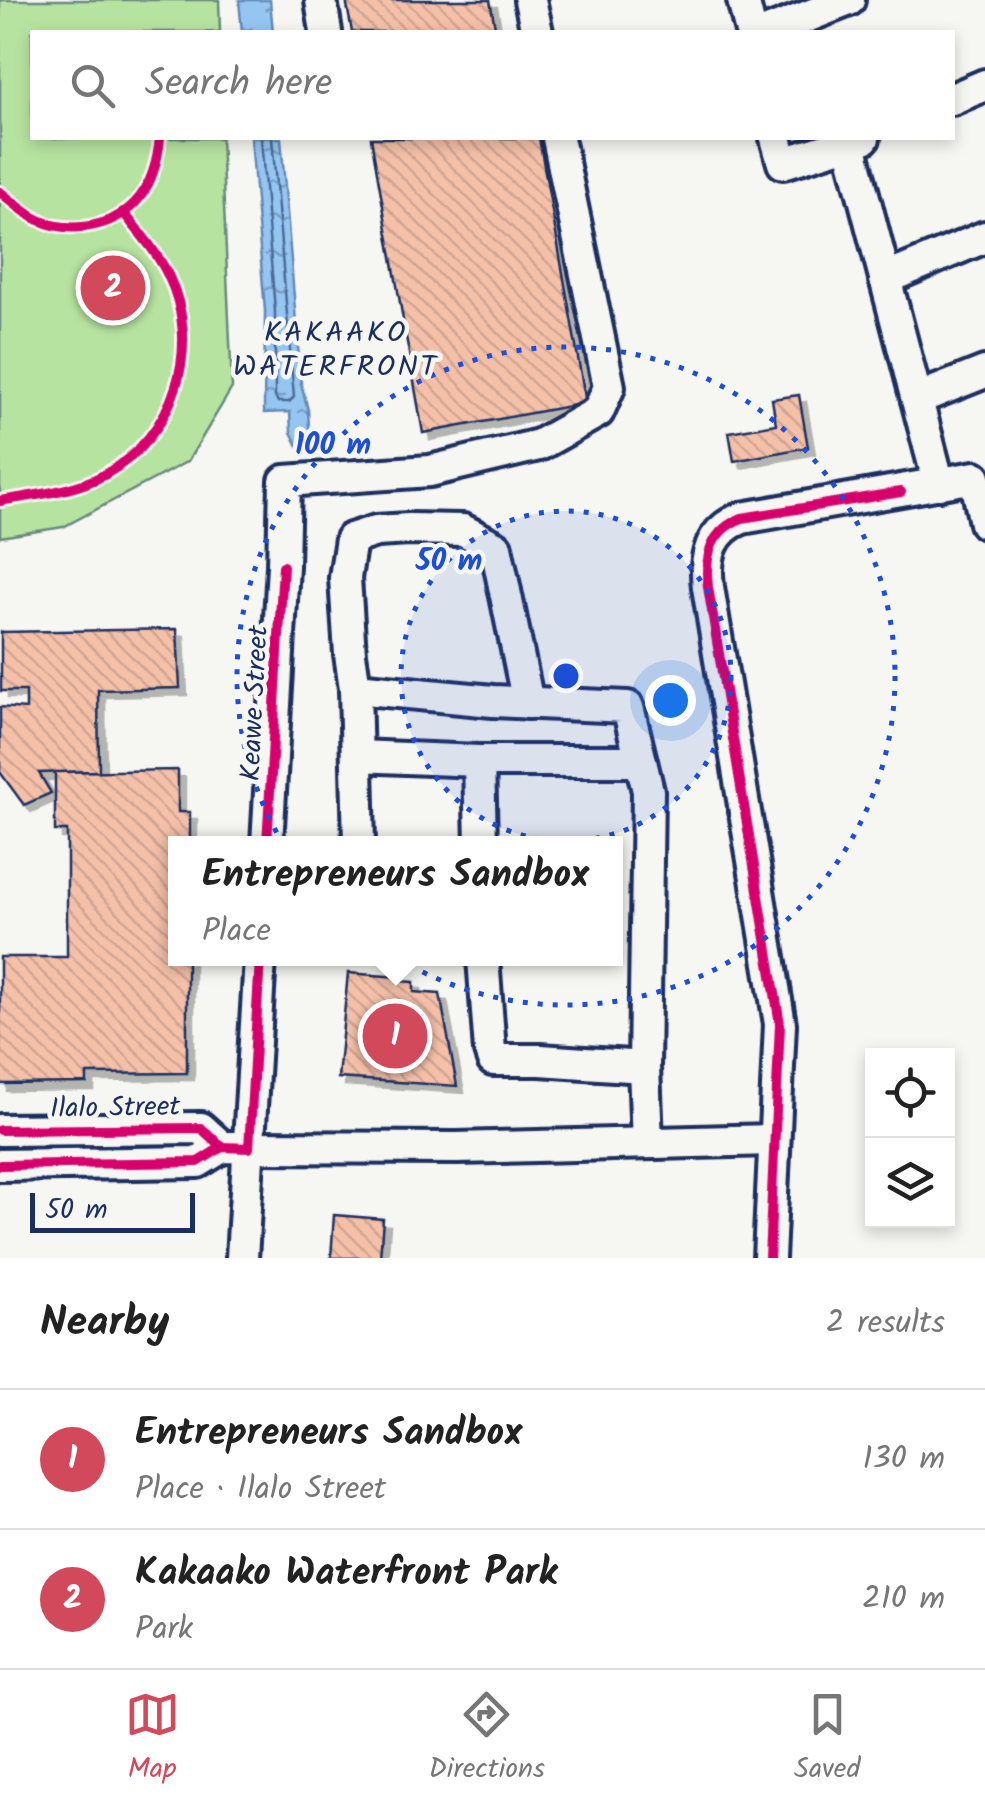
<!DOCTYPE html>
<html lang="en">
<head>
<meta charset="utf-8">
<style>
	:root { --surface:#fff; --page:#f6f6f6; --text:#222; --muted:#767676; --line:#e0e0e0; --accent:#d1495b }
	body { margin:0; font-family:Kalam,sans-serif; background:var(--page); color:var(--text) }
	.controls { position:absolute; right:30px; bottom:30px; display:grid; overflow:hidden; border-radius:0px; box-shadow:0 5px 15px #0003 }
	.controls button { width:90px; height:90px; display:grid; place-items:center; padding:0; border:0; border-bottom:2px solid var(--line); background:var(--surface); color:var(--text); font:50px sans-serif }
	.scale { position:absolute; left:30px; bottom:25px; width:165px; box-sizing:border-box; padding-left:10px; border:5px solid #1b2f5e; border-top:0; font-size:28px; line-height:35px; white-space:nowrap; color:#1b2f5e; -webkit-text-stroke:8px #f6f6f2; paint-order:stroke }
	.you { position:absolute; left:670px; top:700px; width:35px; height:35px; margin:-25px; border:8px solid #fff; border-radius:50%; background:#1a73e8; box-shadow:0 0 0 15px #1a73e833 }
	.badge { display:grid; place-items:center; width:65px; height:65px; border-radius:50%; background:var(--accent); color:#fff; font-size:32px; font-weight:700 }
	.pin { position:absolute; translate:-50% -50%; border:5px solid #fff; box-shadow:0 2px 10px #0006 }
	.popup { position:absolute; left:168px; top:836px; width:455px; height:130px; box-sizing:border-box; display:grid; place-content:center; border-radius:0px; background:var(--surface); filter:drop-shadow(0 2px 8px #0005); font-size:32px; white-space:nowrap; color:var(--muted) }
	.popup b { font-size:38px; color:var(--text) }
	.popup::after { content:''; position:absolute; left:50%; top:100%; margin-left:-20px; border:20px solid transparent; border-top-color:var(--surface) }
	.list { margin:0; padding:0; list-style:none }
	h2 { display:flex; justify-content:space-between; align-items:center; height:130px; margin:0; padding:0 40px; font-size:42px }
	h2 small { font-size:32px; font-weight:400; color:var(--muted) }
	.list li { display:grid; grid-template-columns:65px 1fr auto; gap:30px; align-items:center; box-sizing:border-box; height:140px; padding:0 40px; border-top:2px solid var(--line) }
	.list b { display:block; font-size:38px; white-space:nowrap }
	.list p { margin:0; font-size:32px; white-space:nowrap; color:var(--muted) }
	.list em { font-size:32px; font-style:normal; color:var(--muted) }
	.icon { flex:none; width:55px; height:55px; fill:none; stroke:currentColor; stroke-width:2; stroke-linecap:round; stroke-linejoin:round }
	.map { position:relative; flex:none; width:985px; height:1258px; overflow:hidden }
	.search { position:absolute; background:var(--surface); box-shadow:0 5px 15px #0003; left:30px; right:30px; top:30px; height:110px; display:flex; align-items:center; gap:25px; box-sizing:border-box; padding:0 35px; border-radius:0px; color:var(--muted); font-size:38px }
	.sheet { height:410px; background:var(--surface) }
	nav { display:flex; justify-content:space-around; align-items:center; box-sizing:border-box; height:140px; border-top:2px solid var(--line); background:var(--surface); font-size:28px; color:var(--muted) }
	nav a { display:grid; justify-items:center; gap:5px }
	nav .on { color:var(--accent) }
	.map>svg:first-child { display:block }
	.park { fill:#b7e3a0; stroke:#69897f; stroke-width:2.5 }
	.water { fill:url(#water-ripples); stroke:#6489b6; stroke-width:2.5 }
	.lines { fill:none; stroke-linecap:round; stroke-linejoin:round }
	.shore { stroke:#4c6b99; stroke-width:2.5 }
	.building { fill:url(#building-back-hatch); stroke:#1b2f5e; stroke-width:2.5; filter:url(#shadow) }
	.minor-casing { stroke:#1b2f5e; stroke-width:38 }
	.minor { stroke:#f6f6f2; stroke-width:30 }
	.cycleway-casing { stroke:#f6f6f2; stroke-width:16 }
	.cycleway { stroke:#d6006c; stroke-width:10 }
	.ring { fill:none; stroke:#1d4ed8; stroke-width:5; stroke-dasharray:5 10 }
	.labels { text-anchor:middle; stroke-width:9; stroke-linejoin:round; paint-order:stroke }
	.street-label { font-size:28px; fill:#1b2f5e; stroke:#f6f6f2 }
	.neighbourhood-label { font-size:30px; letter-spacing:2.5px; fill:#1b2f5e; stroke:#f6f6f2 }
	.centre { fill:#1d4ed8; stroke:#f6f6f2; stroke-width:5 }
	.ring-label { font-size:30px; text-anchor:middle; font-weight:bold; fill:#1d4ed8; stroke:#f6f6f2; stroke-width:9; stroke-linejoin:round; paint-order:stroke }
</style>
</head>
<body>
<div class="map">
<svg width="985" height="1258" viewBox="0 0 985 1258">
	<defs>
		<pattern id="water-ripples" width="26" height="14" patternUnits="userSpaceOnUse" patternTransform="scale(2.5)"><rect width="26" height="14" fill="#95c5f1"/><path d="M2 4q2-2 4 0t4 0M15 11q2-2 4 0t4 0" fill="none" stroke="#79a0c6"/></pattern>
		<pattern id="building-back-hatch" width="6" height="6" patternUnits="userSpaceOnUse" patternTransform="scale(2.5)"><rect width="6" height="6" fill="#f5c0a8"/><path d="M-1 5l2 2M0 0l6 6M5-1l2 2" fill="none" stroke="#d1a593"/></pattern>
		<filter id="shadow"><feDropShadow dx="7" dy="7" stdDeviation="0" flood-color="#0004"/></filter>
	</defs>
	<rect width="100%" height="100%" fill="#f6f6f2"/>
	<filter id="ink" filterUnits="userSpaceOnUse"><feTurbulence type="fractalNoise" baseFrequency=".01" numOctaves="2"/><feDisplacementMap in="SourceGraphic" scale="20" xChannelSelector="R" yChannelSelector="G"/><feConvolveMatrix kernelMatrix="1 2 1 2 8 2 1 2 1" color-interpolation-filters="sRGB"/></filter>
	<g filter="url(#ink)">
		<polygon class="park" points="0,0 219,0 220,32 32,32 32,138 221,138 232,388 188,461 63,527 0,537"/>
		<g class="water">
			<polygon points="239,0 270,0 273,32 242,32"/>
			<polygon points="251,138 281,138 301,383 308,410 310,444 298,446 291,432 290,412 264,413 265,311"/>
		</g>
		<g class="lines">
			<polyline class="shore" points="261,138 275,311 275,397 278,402 289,402 294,397 272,138"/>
		</g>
		<g class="building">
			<polygon points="346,0 490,0 496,32 352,32"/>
			<polygon points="371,138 539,138 586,403 423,433"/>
			<polygon points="799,395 808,447 734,461 729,432 776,424 772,399"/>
			<polygon points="177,629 180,688 98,690 99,771 39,773 51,793 24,805 0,772 0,707 26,709 26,691 1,691 1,632"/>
			<polygon points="178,770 178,812 190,812 190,844 175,844 175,958 187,958 187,1073 87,1074 87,1083 0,1084 0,957 67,957 67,831 55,831 55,772"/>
			<polygon points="348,973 398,977 398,981 414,982 414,992 440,994 457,1086 338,1078"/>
			<polygon points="334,1215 383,1219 380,1258 331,1258"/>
		</g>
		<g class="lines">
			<g class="minor-casing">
				<g id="minor">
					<polyline points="321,0 326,32"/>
					<polyline points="530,0 537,32"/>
					<polyline points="743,0 751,32"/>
					<polyline points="768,32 849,0"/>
					<polyline points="952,99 985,85"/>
					<polyline points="776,138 783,163 864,138"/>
					<polyline points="850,144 939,484"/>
					<polyline points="885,279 985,237"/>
					<polyline points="917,399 985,372"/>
					<polyline points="355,688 350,654 345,578 351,539 376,531 409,529 463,530 496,547 528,703"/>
					<polyline points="357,756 479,761 641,761"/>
					<polyline points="479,761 481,844"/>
					<polyline points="267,844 283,566 285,481 430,471 539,445 598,412 609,387 558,138"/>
					<polyline points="359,844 355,688 493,701 628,707 648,791 644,1067 647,1143"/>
					<polyline points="483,958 490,1051 493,1060 540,1060 644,1067"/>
					<polyline points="0,1130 201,1128 222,1147"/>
					<polyline points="0,1165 198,1162 222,1147 457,1148 773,1140"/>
					<polyline points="242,1258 260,958"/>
					<path d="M769,1258L780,1024L708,587C704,556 711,530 742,518L975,477L985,523"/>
				</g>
			</g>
			<use href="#minor" class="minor"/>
			<g class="cycleway-casing">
				<g id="cycleway">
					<path d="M0,192C12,201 24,213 39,220C72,235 117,227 140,197C153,180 158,158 160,138"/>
					<path d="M0,501C35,495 72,492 104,475C175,437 203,346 168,275C157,252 139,232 123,212"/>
					<polyline points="267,844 283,566"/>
					<polyline points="0,1130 201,1128 222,1147"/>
					<polyline points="0,1165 198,1162 222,1147 249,1148 260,958"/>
					<path d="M769,1258L780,1024L708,587C704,556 711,530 742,518L901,492"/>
				</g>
			</g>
			<use href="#cycleway" class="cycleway"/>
		</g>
	</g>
	<circle cx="566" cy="676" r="165" fill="#1d4ed8" fill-opacity=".12"/>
	<g class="ring">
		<circle cx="566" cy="676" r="165"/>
		<circle cx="566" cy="676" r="329"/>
	</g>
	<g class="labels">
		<g class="street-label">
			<text transform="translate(253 703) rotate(-87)" y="10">Keawe Street</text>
			<text transform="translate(115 1106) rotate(-1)" y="10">Ilalo Street</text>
		</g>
		<g class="neighbourhood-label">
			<text x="336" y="342">KAKAAKO<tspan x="336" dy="34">WATERFRONT</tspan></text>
		</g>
	</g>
	<circle cx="566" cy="676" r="15" class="centre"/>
	<g class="ring-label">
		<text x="333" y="454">100 m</text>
		<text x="449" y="570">50 m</text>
	</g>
</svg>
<div class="controls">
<button><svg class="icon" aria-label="locate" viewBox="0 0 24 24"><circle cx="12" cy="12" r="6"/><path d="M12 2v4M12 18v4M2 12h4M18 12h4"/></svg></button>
<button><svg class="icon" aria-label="layers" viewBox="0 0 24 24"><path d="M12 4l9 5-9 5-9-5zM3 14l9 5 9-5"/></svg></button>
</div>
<div class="scale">50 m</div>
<div class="you"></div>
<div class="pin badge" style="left:395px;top:1036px">1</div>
<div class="popup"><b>Entrepreneurs Sandbox</b>Place</div>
<div class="pin badge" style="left:113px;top:288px">2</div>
<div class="search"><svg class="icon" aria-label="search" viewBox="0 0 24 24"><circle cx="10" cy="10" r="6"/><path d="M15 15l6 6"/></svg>Search here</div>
</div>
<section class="sheet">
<h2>Nearby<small>2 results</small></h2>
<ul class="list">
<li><span class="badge">1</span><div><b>Entrepreneurs Sandbox</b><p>Place · Ilalo Street</p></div><em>130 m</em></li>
<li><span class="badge">2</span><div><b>Kakaako Waterfront Park</b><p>Park</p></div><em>210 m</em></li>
</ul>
</section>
<nav>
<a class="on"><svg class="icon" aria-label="map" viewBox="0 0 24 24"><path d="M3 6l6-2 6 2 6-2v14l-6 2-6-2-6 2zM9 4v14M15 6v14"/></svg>Map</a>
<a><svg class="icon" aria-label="directions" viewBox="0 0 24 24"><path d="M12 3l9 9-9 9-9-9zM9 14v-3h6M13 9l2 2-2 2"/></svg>Directions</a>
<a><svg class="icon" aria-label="saved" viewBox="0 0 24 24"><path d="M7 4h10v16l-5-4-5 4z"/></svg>Saved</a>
</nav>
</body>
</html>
